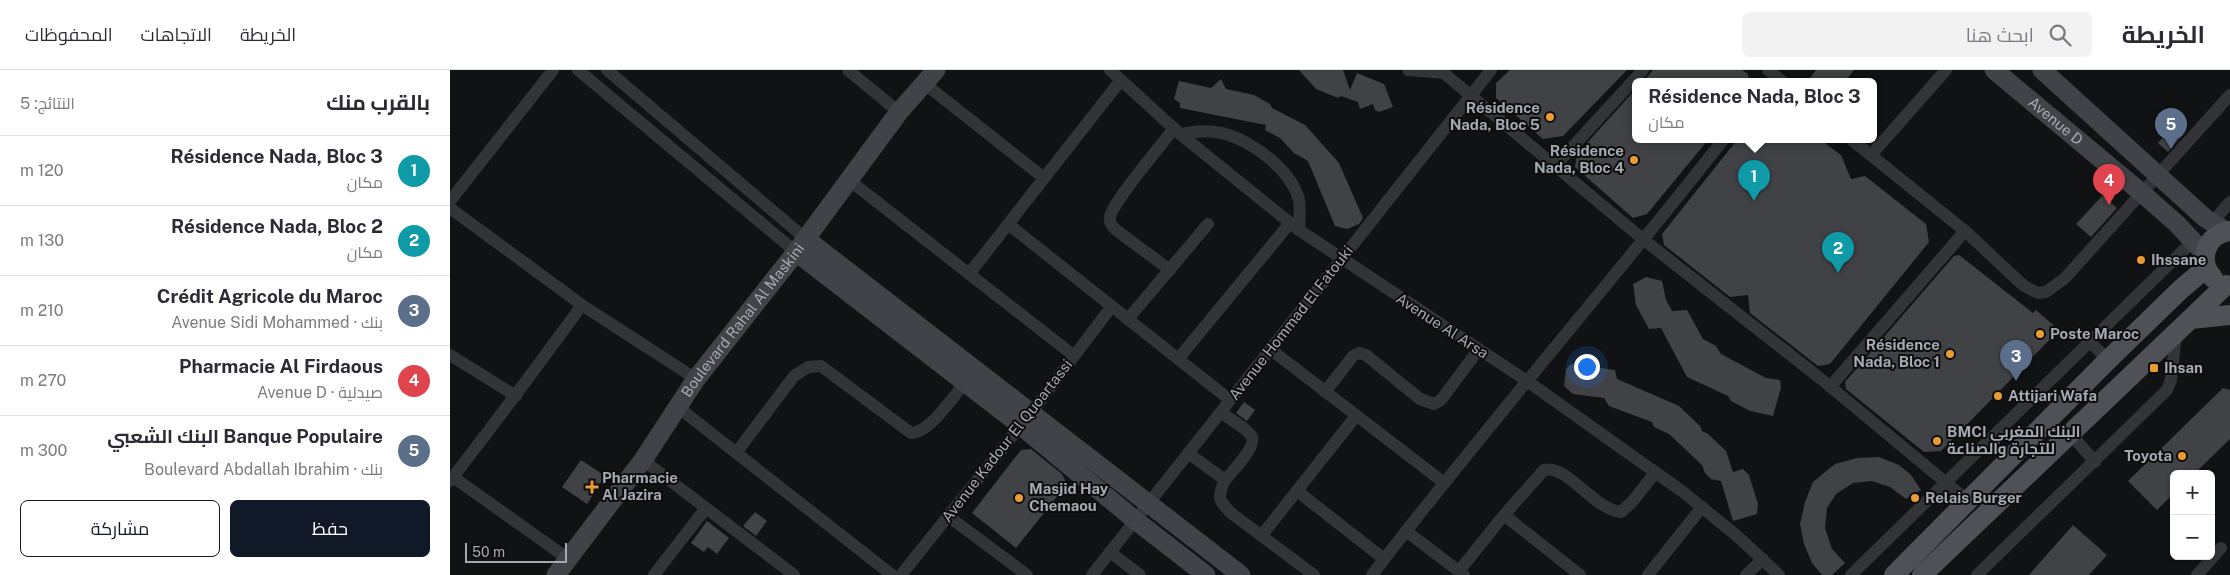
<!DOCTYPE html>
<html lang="ar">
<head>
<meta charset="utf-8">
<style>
	:root { --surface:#fff; --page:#f2f2f3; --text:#2b2b33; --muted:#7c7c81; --line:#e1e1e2; --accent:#111827 }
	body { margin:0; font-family:"Public Sans",Cairo,sans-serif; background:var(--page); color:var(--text); direction:rtl }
	.controls { position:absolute; right:15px; bottom:15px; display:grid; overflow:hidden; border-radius:8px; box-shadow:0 1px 4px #0004 }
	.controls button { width:45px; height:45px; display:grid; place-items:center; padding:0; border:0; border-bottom:1px solid var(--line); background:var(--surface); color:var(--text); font:25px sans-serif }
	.scale { position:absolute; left:15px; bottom:12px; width:102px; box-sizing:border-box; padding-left:5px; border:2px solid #a3aab3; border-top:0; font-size:14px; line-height:18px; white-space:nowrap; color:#a3aab3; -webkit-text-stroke:4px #0d0d0e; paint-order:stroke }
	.you { position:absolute; left:1136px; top:296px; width:18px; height:18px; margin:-12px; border:4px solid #fff; border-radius:50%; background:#1a73e8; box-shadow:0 0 0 8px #1a73e833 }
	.badge { display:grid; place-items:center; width:32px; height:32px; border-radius:50%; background:var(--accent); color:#fff; font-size:16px; font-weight:700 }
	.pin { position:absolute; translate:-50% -41px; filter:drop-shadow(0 1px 2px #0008) }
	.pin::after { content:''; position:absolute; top:26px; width:18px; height:15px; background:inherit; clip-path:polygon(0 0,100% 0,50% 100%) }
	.popup { position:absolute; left:1182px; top:8px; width:245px; height:65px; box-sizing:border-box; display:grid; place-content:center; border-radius:8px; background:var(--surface); filter:drop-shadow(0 1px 4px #0005); font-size:16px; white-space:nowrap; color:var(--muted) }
	.popup b { font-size:19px; color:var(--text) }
	.popup::after { content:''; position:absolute; left:50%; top:100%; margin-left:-10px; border:10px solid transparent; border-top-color:var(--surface) }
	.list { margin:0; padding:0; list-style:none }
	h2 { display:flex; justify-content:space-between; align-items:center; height:65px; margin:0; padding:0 20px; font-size:21px }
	h2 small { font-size:16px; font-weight:400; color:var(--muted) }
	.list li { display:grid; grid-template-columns:32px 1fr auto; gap:15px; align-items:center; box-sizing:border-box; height:70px; padding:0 20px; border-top:1px solid var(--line) }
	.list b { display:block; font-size:19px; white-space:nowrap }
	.list p { margin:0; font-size:16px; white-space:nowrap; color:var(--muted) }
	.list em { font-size:16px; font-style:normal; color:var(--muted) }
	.actions { display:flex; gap:10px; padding:15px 20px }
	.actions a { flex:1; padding:11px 0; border:1px solid var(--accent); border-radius:8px; text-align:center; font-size:18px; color:var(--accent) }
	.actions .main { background:var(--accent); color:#fff }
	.icon { flex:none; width:28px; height:28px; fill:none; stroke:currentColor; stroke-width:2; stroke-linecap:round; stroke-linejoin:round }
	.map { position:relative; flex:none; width:1780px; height:505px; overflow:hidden; direction:ltr }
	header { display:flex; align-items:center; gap:30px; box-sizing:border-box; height:70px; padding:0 25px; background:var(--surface); border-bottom:1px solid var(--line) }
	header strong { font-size:24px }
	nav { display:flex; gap:28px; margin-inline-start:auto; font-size:18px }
	.search { width:350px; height:45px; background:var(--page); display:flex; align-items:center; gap:12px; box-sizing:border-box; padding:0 18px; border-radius:8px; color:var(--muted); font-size:19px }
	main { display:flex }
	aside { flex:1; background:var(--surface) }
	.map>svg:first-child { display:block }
	.building { fill:#404246 }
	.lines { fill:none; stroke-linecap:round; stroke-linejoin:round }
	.street { stroke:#333438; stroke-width:12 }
	.secondary { stroke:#414348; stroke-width:19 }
	.primary { stroke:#4f5157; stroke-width:20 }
	.poi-dot { fill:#eb9b31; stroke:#0d0d0e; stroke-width:2 }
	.labels { text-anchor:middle; stroke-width:4; stroke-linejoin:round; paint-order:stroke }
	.poi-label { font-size:15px; font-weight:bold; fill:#a3aab3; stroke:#0d0d0e; text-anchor:start }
	.street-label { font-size:15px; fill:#a3aab3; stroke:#0d0d0e }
</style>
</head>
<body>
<header>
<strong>الخريطة</strong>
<div class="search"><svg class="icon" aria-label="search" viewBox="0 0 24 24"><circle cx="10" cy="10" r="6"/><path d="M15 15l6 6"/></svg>ابحث هنا</div>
<nav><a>الخريطة</a><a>الاتجاهات</a><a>المحفوظات</a></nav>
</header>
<main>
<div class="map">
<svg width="1780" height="505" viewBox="0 0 1780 505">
	<rect width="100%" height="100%" fill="#111213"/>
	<g class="building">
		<polygon points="849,0 893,0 900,20 907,3 934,14 943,37 929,42 925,40 923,34 910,39 908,32 891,26 888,28 866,19"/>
		<polygon points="1060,0 1177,0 1113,66 1093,69 1046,28 1046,13"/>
		<polygon points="1203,0 1292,0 1298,4 1299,12 1193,12"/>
		<polygon points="1366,0 1404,0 1395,12 1357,12"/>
		<polygon points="771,9 776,19 804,25 820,34 822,38 855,55 889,93 913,148 909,154 897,159 885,156 858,91 844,83 830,68 815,60 816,55 730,38 730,33 724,29 729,11 761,18"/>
		<polygon points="1185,20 1185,70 1258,70 1197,144 1183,148 1125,97 1127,84"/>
		<polygon points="1723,56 1733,65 1718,82 1708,73"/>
		<polygon points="1287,70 1371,70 1391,85 1401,109 1415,106 1476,154 1479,172 1380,294 1368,296 1300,243 1298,225 1280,227 1214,175 1212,164"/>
		<polygon points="1653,125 1667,138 1641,167 1626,154"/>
		<polygon points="1509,185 1583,243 1586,240 1609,260 1491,381 1474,382 1396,319 1395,312 1504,186"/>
		<polygon points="1196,207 1212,211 1216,230 1222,241 1237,240 1253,269 1266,276 1271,284 1316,308 1330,310 1331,317 1323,346 1300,341 1281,331 1278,326 1237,307 1211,258 1199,259 1186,235 1183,214"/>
		<polygon points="1121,294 1165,300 1167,309 1229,336 1250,356 1252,361 1258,364 1276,381 1283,402 1293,399 1299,405 1308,434 1307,444 1283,451 1271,411 1261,409 1255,403 1252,395 1219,364 1204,357 1202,352 1159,336 1154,328 1123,324 1114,316 1116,299"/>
		<polygon points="1773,318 1780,320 1780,369 1744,404 1724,404 1724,423 1707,440 1678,411"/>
		<polygon points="794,332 805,340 797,351 786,343"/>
		<polygon points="581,379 612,404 617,414 566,478 522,443 571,380"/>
		<polygon points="1429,387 1449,395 1461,405 1471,420 1456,429 1440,417 1422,411 1403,413 1386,424 1377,438 1375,458 1382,479 1395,493 1382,505 1372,505 1362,493 1354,474 1350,454 1355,432 1363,412 1385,394 1407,388"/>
		<polygon points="131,390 155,406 137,434 112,417"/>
		<polygon points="305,442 317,451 306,466 293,456"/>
		<polygon points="257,451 279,468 267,484 258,477 254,482 241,473"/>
		<polygon points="1623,455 1657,485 1639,505 1579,505"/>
	</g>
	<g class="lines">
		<g class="street">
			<polyline points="128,0 346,182"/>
			<polyline points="157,0 356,169"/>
			<polyline points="398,0 449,42"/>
			<polyline points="660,0 730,64 849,160 1077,311 1233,422 1286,465 1329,505"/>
			<polyline points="958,0 995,3"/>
			<polyline points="990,0 1194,170 1371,309 1518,431"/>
			<polyline points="1318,0 1333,12"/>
			<polyline points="475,14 594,108"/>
			<path d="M730,64C742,62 754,60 765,62C796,66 841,98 849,130C851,140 849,150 849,160"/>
			<polyline points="1402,70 1515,161 1574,216 1588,223 1596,222 1615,208 1780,25"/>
			<polyline points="1421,85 1496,0"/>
			<polyline points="1105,96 1193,0"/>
			<polyline points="399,110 623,285"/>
			<polyline points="0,131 103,0"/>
			<polyline points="0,138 132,235 246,309"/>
			<polyline points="1762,153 1780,132"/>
			<polyline points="558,154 780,330"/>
			<path d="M720,200L666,160C662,156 659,153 660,147C663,131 712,75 724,58"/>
			<polyline points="519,204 671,10"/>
			<polyline points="678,249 758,154"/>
			<polyline points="1640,272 1658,290"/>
			<polyline points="820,279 993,412"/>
			<polyline points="0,285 66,326"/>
			<polyline points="728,289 840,153"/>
			<polyline points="1380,317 1515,161"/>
			<polyline points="875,322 903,286 909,283 916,285 970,329 984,334 991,330 1029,279"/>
			<polyline points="229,338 442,505"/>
			<path d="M771,342C778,348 799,360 802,367C806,377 782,402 775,410"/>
			<polyline points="1620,363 1645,392"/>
			<path d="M286,383L344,306L358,297L371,296L461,363C481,363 506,322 519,308"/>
			<path d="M738,383L775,410C767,427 768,430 781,443L864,505"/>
			<polyline points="193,390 344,505"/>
			<polyline points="3,407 117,488"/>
			<path d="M0,411C45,353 89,294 132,235"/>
			<polyline points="847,421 934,489"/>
			<polyline points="1054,445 1130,505"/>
			<polyline points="498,446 577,505"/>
			<polyline points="956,461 1014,505"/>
			<polyline points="812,465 906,346"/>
			<polyline points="660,482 690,505"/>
			<path d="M1009,501L1054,445L1094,400C1117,394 1143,439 1171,442L1182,432L1205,403"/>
			<polyline points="204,505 256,438"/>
			<polyline points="451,505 581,343 662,236"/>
			<polyline points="642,505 1041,0"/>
			<path d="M922,505C1035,357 1158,217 1273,70"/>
			<polyline points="1198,505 1252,437"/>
			<polyline points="1296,505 1313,489"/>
			<polyline points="1401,505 1743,171"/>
			<polyline points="1527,505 1717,320 1721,310 1726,264"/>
			<polyline points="1747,505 1771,478"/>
		</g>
		<g class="secondary">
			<path id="s1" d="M1544,0L1693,124L1727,154L1755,184"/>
			<polyline points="1592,0 1755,148 1776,161"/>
			<polyline points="356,169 791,505"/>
			<polyline points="346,182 570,355 685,450 756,505"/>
			<path id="s2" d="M106,505L193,390L246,309L346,182L449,42L486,0"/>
		</g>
		<g class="primary">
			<path d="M1763,208C1747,190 1756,164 1780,161"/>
			<polyline points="1741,249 1780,245"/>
			<polyline points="1444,505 1658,290 1730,220 1756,198"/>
			<polyline points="1472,505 1776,215"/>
		</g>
	</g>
	<g class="poi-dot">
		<circle cx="1100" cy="47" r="5"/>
		<circle cx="1184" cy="90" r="5"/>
		<circle cx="1691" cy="190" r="5"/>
		<circle cx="1590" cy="264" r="5"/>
		<circle cx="1500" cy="284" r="5"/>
		<rect x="1699" y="293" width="10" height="10" rx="2.5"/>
		<circle cx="1548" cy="326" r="5"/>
		<circle cx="1487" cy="371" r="5"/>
		<circle cx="1732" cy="386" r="5"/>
		<path d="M139.5 409.5h5v5h5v5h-5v5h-5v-5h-5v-5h5z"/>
		<circle cx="569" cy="428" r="5"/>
		<circle cx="1465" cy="428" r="5"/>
	</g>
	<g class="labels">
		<g class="poi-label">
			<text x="1090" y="43" text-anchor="end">Résidence<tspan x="1090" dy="17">Nada, Bloc 5</tspan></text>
			<text x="1174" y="86" text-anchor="end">Résidence<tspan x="1174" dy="17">Nada, Bloc 4</tspan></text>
			<text x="1701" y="195">Ihssane</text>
			<text x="1600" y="269">Poste Maroc</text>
			<text x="1490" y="280" text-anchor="end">Résidence<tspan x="1490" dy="17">Nada, Bloc 1</tspan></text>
			<text x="1714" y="303">Ihsan</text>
			<text x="1558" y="331">Attijari Wafa</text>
			<text x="1497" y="367">BMCI البنك المغربي<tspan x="1497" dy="17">للتجارة والصناعة</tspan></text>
			<text x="1722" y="391" text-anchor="end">Toyota</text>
			<text x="152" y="413">Pharmacie<tspan x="152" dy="17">Al Jazira</tspan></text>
			<text x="579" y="424">Masjid Hay<tspan x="579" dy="17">Chemaou</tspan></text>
			<text x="1475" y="433">Relais Burger</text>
		</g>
		<g class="street-label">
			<text dy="5" stroke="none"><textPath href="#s1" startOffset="80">Avenue D</textPath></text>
			<text dy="5" stroke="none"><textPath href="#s2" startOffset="316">Boulevard Rahal Al Maskini</textPath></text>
			<text transform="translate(841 253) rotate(-52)" y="5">Avenue Hommad El Fatouki</text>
			<text transform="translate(992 256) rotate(33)" y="5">Avenue Al Arsa</text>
			<text transform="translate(557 371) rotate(-52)" y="5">Avenue Kadour El Quoartassi</text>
		</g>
	</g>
</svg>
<div class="controls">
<button>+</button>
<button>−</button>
</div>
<div class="scale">50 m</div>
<div class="you"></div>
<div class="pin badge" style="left:1304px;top:131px;background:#0f9aa8">1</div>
<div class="popup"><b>Résidence Nada, Bloc 3</b>مكان</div>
<div class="pin badge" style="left:1388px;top:203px;background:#0f9aa8">2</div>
<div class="pin badge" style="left:1566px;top:311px;background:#5c6f8a">3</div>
<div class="pin badge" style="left:1659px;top:135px;background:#e0444e">4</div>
<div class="pin badge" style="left:1721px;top:79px;background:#5c6f8a">5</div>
</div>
<aside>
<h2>بالقرب منك<small>النتائج: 5</small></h2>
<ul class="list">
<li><span class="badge" style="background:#0f9aa8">1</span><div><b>Résidence Nada, Bloc 3</b><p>مكان</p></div><em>120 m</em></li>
<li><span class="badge" style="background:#0f9aa8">2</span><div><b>Résidence Nada, Bloc 2</b><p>مكان</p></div><em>130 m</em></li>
<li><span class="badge" style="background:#5c6f8a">3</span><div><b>Crédit Agricole du Maroc</b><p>بنك · Avenue Sidi Mohammed</p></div><em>210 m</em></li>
<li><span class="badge" style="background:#e0444e">4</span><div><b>Pharmacie Al Firdaous</b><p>صيدلية · Avenue D</p></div><em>270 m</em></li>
<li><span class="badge" style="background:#5c6f8a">5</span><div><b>Banque Populaire البنك الشعبي</b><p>بنك · Boulevard Abdallah Ibrahim</p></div><em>300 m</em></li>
</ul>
<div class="actions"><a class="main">حفظ</a><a>مشاركة</a></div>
</aside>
</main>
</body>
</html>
